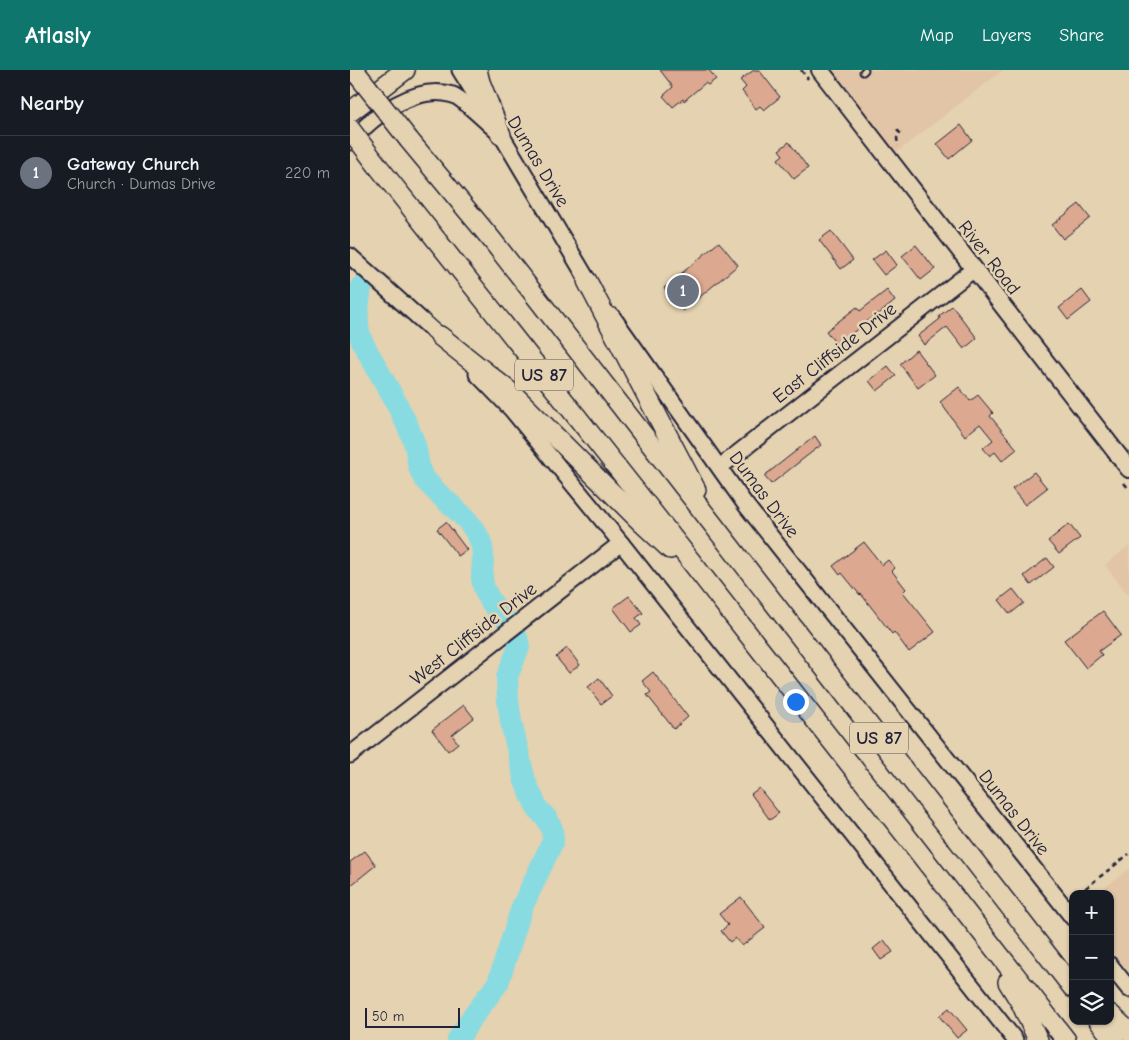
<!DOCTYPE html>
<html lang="en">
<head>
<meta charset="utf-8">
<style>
	:root { --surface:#171b24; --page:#242831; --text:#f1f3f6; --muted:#9ea1a6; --line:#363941; --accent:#0f766e }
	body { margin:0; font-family:"Comic Neue",sans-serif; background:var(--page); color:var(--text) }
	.controls { position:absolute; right:15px; bottom:15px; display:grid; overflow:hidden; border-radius:10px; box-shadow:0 1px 4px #0004 }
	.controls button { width:45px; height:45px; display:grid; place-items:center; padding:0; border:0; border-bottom:1px solid var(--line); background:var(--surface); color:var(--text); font:25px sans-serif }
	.scale { position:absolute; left:15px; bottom:12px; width:95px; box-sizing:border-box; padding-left:5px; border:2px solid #22223b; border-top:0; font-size:14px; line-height:18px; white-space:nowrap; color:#22223b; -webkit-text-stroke:4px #e4d2b0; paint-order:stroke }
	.you { position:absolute; left:445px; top:631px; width:18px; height:18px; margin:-12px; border:4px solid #fff; border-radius:50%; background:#1a73e8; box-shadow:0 0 0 8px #1a73e833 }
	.badge { display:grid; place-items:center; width:32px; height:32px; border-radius:50%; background:var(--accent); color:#fff; font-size:16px; font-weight:700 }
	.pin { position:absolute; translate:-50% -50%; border:2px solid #fff; box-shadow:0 1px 5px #0006 }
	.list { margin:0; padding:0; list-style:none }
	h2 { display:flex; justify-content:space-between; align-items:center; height:65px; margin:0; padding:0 20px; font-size:21px }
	h2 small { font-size:16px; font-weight:400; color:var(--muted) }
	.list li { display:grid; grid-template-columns:32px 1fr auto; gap:15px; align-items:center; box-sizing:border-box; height:75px; padding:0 20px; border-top:1px solid var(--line) }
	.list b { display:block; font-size:19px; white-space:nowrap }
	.list p { margin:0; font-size:16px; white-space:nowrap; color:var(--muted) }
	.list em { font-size:16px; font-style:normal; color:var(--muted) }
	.icon { flex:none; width:28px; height:28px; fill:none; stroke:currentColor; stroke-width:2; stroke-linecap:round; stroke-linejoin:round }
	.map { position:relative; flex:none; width:779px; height:970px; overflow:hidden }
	header { display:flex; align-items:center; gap:30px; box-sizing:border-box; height:70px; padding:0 25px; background:var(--accent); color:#fff }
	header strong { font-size:24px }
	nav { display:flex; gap:28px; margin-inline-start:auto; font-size:18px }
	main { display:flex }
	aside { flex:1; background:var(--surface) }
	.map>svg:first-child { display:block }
	.built { fill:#e2c5a6 }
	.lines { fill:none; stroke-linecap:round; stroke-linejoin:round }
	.river { stroke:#89dbe2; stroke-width:22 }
	.building { fill:#dca88f; stroke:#22223b }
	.lane-casing { stroke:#22223b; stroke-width:9 }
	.secondary-casing { stroke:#22223b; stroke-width:19 }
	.primary-casing { stroke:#22223b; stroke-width:20 }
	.highway-casing { stroke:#22223b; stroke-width:22 }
	.path { stroke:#22223b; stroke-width:2.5; stroke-dasharray:5 4; stroke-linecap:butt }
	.lane { stroke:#e4d2b0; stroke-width:5 }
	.secondary { stroke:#e4d2b0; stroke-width:15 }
	.primary { stroke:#e4d2b0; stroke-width:16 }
	.highway { stroke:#e4d2b0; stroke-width:19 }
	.highway-bridge-casing { stroke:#22223b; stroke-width:22; stroke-linecap:butt }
	.highway-bridge { stroke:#e4d2b0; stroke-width:19 }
	.labels { text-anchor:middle; stroke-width:5; stroke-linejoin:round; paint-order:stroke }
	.shield { fill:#e4d2b0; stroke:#5c575e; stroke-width:1 }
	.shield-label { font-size:18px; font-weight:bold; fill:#22223b }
	.street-label { font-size:19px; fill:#22223b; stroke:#e4d2b0 }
</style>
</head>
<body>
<header>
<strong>Atlasly</strong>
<nav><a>Map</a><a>Layers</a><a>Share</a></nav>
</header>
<main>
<aside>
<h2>Nearby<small></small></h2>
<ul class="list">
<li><span class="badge" style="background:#6b7280">1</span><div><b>Gateway Church</b><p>Church · Dumas Drive</p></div><em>220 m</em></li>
</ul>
</aside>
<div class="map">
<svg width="779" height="970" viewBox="0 0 779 970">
	<rect width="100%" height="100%" fill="#e4d2b0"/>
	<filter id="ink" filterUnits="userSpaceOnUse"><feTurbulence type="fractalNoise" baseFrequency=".02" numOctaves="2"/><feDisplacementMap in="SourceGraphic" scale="10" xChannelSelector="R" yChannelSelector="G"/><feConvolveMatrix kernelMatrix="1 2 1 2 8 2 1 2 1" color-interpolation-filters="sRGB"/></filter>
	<g filter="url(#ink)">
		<g class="built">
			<polygon points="479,0 653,0 543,85"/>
			<polygon points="779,476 779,526 755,495"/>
			<polygon points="779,799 779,902 760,878 760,824 746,824"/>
		</g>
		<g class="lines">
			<g class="river">
				<path d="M11,217C9,233 5,251 10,266C13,275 20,285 24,293C39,320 55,346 65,375C68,386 67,398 74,408C91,431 120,444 131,473C135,484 132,496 132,507C133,526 146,538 158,552"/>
				<polyline points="108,970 118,953 148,913 172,837 203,771 202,759 197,749 187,738 175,711 161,652 158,630 157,607 169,577 167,568"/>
			</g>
		</g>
		<g class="building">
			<polygon points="310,0 359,0 366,9 358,15 355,13 334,31 333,29 323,37 313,26 323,17"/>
			<polygon points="404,0 409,0 430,27 414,40 410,36 406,39 392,21 396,17 390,10"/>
			<polygon points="611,55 622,70 599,89 587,74"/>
			<polygon points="439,72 458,98 444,109 428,89 433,85 429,80"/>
			<polygon points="729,134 740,148 713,169 702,155"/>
			<polygon points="481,161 503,190 491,199 469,170"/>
			<polygon points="369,172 388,195 333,241 314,218"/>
			<polygon points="566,175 585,199 571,210 552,186"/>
			<polygon points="536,180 547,195 534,205 522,190"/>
			<polygon points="537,220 545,231 529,244 528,243 487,275 476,261 507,237 510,241"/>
			<polygon points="732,220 741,232 718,250 709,238"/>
			<polygon points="602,236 627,268 614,279 597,257 574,275 568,266 590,249 589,246"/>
			<polygon points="566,280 585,305 568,318 550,294"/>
			<polygon points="538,296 546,306 527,321 519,311"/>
			<polygon points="609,317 620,331 628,325 643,343 640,346 667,379 652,391 645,382 640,386 633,378 643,370 630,354 615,366 590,332"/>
			<polygon points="465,366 471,375 421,414 414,406"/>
			<polygon points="684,402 697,418 675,435 662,419"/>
			<polygon points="96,452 117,480 108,486 87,459"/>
			<polygon points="719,454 730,468 709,484 698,471"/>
			<polygon points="514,472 532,495 538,490 545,498 542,501 556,519 553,522 585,562 559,582 544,562 542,564 511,524 510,525 492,503 490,505 483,496"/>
			<polygon points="697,488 704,497 681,515 674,506"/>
			<polygon points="663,519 674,533 660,544 649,530"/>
			<polygon points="279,526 293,543 286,548 291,555 281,562 263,538"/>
			<polygon points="753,541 771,565 749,581 752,585 736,598 714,570"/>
			<polygon points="217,578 230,595 219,603 206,587"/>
			<polygon points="303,602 338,647 324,659 297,625 301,622 292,611"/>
			<polygon points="249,608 262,626 251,634 238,617"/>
			<polygon points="114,635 124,648 102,665 108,673 98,681 82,660"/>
			<polygon points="409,718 429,743 420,750 401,724"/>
			<polygon points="15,781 26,795 0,816 0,792"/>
			<polygon points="391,827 415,858 392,876 385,868 380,872 371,861 378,855 369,844"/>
			<polygon points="534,870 543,882 531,890 523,879"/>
			<polygon points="599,938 617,960 607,968 589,946"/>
		</g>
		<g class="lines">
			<g class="lane-casing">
				<polyline id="lane" points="513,2 515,0"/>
			</g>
			<g class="secondary-casing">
				<g id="secondary">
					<polyline points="110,0 133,37"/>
					<polyline points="146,56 243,219"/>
					<path d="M0,72C23,46 66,13 103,25C111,27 142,57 150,64"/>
					<polyline points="0,186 97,273"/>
					<polyline points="262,246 395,434 723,848"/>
					<polyline points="127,304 162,340 271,473 665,970"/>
					<polyline points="370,397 624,199"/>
					<polyline points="0,685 271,473"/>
					<polyline points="760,895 779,919"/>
				</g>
			</g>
			<g class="primary-casing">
				<polyline id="primary" points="470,0 779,399"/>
			</g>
			<g class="highway-casing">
				<g id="highway">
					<polyline points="127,0 130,12 151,65"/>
					<polyline points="0,42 55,0"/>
					<polyline points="59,70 142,170 723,918"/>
					<polyline points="27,95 300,439 716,970"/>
					<polyline points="237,211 346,420"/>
					<polyline points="90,266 164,325 290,451 320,479"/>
					<polyline points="658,912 671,933 688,970"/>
					<polyline points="760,944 779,962"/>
					<polyline points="749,951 764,970"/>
				</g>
			</g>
			<g class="path">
				<polyline points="451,0 458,9"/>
				<polyline points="547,60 550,63 547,68 548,76"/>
				<polyline points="774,413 779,419"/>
				<polyline points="728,824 779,784"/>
			</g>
			<use href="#lane" class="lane"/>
			<use href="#secondary" class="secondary"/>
			<use href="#primary" class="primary"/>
			<use href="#highway" class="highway"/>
			<g class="highway-bridge-casing">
				<g id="highway-bridge">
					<polyline points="4,0 59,70"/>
					<polyline points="0,59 27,95"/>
				</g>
			</g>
			<use href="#highway-bridge" class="highway-bridge"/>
		</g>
	</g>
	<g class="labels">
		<g class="shield">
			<rect x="165" y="289.5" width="58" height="31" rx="4"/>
			<rect x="500" y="652.5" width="58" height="31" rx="4"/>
		</g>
		<g class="shield-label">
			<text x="194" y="311">US 87</text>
			<text x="529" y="674">US 87</text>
		</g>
		<g class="street-label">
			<text transform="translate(189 91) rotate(59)" y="7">Dumas Drive</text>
			<text transform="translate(640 187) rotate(52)" y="7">River Road</text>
			<text transform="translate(484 282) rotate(-38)" y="7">East Cliffside Drive</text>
			<text transform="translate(415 424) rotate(53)" y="7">Dumas Drive</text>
			<text transform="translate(123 563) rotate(-38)" y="7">West Cliffside Drive</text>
			<text transform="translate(665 742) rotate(52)" y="7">Dumas Drive</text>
		</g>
	</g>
</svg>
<div class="controls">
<button>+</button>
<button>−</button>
<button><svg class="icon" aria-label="layers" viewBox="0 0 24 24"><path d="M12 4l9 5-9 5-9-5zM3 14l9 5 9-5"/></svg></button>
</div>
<div class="scale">50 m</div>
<div class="you"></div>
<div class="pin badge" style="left:333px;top:221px;background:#6b7280">1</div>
</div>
</main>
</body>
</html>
